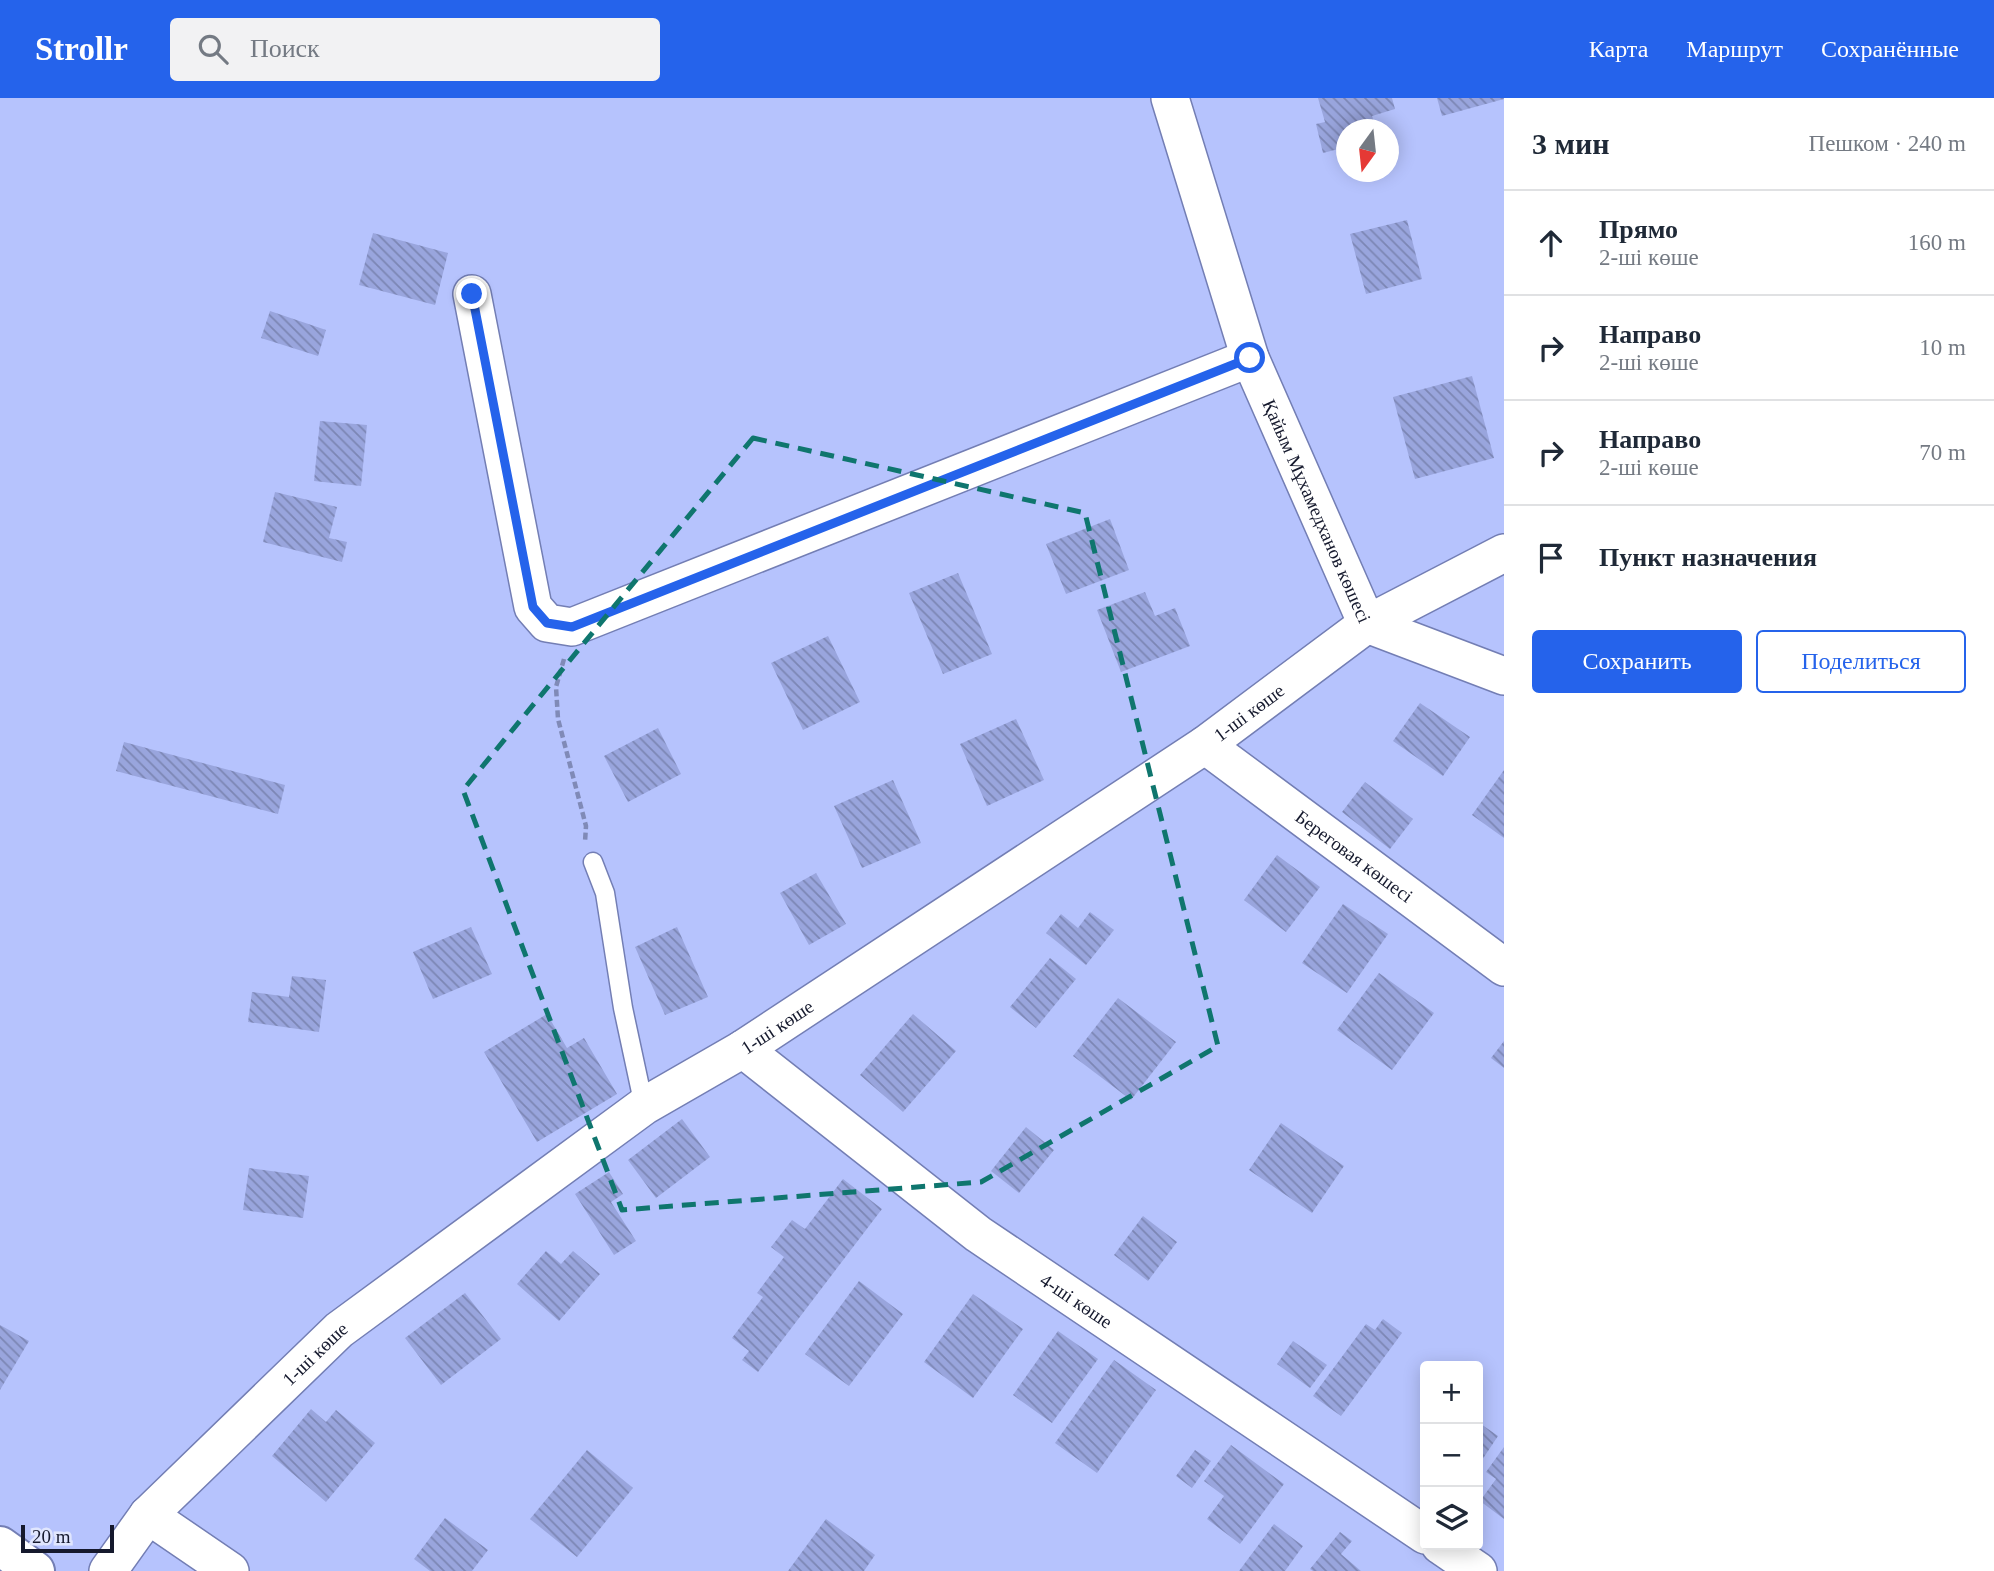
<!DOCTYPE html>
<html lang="ru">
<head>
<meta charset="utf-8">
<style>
	:root { --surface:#fff; --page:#f2f2f3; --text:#1f2937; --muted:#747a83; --line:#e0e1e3; --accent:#2563eb }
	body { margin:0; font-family:Georgia,serif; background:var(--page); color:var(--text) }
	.controls { position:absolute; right:21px; bottom:21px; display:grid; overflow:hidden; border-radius:7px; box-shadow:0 4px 18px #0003 }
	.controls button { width:63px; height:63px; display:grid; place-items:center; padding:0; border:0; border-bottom:2px solid var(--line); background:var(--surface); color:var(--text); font:35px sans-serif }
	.compass { position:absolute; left:1336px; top:21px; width:63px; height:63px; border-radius:50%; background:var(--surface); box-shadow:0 4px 18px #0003; rotate:195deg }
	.scale { position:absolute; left:21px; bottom:18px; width:93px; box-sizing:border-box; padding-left:7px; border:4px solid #15192d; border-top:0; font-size:19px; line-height:24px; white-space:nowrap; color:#15192d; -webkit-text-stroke:5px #e0e6fe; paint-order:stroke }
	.stop { position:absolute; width:21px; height:21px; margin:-16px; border:5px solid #2563eb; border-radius:50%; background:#fff }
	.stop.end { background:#2563eb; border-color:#fff; box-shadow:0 2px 7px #0008 }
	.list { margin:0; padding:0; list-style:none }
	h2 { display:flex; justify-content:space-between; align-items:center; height:91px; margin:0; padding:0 28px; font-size:30px }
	h2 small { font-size:23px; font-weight:400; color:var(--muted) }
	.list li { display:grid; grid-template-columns:46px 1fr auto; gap:21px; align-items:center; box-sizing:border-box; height:105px; padding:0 28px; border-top:2px solid var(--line) }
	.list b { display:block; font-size:26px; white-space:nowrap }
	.list p { margin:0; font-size:23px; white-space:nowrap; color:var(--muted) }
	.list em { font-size:23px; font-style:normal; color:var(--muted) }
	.actions { display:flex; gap:14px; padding:21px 28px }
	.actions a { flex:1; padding:16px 0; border:2px solid var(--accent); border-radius:7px; text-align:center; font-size:24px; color:var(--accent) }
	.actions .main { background:var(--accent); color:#fff }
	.icon { flex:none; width:38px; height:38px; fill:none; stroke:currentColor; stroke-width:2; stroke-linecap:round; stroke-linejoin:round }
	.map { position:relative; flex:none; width:1504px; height:1473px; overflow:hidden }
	header { display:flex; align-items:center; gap:42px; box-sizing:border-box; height:98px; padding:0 35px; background:var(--accent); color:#fff }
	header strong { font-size:33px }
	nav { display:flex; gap:38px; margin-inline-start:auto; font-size:24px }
	.search { width:490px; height:63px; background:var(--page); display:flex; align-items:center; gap:18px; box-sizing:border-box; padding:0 24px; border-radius:7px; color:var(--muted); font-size:26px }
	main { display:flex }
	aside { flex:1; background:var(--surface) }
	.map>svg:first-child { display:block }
	.building { fill:url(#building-back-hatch) }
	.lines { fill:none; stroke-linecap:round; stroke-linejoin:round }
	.service-casing { stroke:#737eb4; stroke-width:21 }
	.minor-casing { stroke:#737eb4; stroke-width:40 }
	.trunk-casing { stroke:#737eb4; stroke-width:42 }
	.path { stroke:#808ab7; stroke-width:4.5; stroke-dasharray:7 3.5; stroke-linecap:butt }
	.service { stroke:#fff; stroke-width:18 }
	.minor { stroke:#fff; stroke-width:37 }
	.trunk { stroke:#fff; stroke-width:38 }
	.route { stroke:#2563eb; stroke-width:9 }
	.marked { fill:none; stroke:#0f766e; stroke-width:5; stroke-dasharray:14 9; stroke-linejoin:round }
	.labels { text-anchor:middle; stroke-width:5; stroke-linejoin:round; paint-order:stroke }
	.street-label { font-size:19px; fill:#15192d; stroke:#e0e6fe }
</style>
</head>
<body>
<header>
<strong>Strollr</strong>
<div class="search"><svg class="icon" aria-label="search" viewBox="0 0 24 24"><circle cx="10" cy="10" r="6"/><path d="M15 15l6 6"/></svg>Поиск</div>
<nav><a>Карта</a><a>Маршрут</a><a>Сохранённые</a></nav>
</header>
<main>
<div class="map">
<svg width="1504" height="1473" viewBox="0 0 1504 1473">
	<defs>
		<pattern id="building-back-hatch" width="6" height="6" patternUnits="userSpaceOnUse" patternTransform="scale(1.75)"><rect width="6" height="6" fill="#99a5dd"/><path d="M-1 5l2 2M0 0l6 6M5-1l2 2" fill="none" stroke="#7c86b4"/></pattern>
	</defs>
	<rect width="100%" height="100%" fill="#b6c3fd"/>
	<g class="building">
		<polygon points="1318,0 1392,0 1395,11 1372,18 1376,32 1346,32 1346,49 1323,55 1316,26 1325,24"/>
		<polygon points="1437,0 1504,0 1504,1 1442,18"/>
		<polygon points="1407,122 1422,181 1366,196 1350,136"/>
		<polygon points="373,135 448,155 435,207 359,187"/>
		<polygon points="270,213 326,232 318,258 261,240"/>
		<polygon points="1472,278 1494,360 1415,381 1393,299"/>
		<polygon points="320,323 367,327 361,388 314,383"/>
		<polygon points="275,394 337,409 329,440 347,444 342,464 263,444"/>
		<polygon points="1110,421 1129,472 1066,496 1046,446"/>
		<polygon points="958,475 992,556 943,576 909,495"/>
		<polygon points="1145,494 1155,518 1175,510 1190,548 1121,574 1097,512"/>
		<polygon points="828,538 860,604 803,632 771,565"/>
		<polygon points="1420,605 1470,639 1443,678 1393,643"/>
		<polygon points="1016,621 1044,682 987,708 960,646"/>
		<polygon points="658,630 681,676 628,704 604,658"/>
		<polygon points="124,644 285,687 278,716 116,673"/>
		<polygon points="1504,672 1504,740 1472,717"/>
		<polygon points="893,682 921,745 862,770 834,708"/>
		<polygon points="1365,684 1413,721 1390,751 1342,714"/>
		<polygon points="1277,757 1320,789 1286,834 1244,802"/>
		<polygon points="816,775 846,826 809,847 780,795"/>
		<polygon points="1343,806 1388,836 1347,895 1302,865"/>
		<polygon points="1090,814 1114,832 1086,867 1046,835 1061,816 1078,830"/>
		<polygon points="471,829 492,876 433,901 413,854"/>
		<polygon points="677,829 708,899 665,917 635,849"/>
		<polygon points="1050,860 1076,881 1036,930 1010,909"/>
		<polygon points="1379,875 1434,915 1392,972 1337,932"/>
		<polygon points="292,878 326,882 319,934 248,924 252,894 289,899"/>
		<polygon points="1118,900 1176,944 1131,1002 1073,958"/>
		<polygon points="547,916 567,950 584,940 617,996 537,1044 484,954"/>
		<polygon points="913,916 956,953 903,1014 860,977"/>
		<polygon points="1504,943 1504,970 1491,960"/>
		<polygon points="682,1021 710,1059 656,1100 628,1062"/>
		<polygon points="1281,1025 1344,1068 1312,1115 1249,1072"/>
		<polygon points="1026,1029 1054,1052 1019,1095 991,1073"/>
		<polygon points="249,1070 309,1078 303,1120 243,1112"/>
		<polygon points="609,1074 623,1096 611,1104 636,1143 614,1157 575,1096"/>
		<polygon points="843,1081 882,1111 758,1274 742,1262 749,1253 732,1240 763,1199 757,1195 784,1159 771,1149 792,1122 805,1131"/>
		<polygon points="1143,1118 1177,1144 1148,1183 1114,1157"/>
		<polygon points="546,1153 561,1166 573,1153 600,1176 559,1223 517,1186"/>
		<polygon points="859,1183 903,1216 849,1288 805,1256"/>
		<polygon points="465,1195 501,1241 441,1287 405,1240"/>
		<polygon points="973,1196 1023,1231 973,1300 924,1264"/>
		<polygon points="1383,1221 1402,1235 1341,1318 1313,1298 1366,1226 1375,1232"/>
		<polygon points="0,1227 29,1243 0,1292"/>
		<polygon points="1058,1233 1098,1261 1052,1325 1013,1297"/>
		<polygon points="1293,1243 1327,1267 1310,1290 1277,1266"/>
		<polygon points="1114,1262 1156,1292 1097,1375 1055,1345"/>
		<polygon points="311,1311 326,1324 336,1312 375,1345 326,1404 272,1358"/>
		<polygon points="1478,1324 1498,1338 1478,1368"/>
		<polygon points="1231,1347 1284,1386 1240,1446 1207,1421 1224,1398 1204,1383"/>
		<polygon points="1504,1349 1504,1421 1480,1403 1496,1381 1486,1374"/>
		<polygon points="587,1352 633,1390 577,1459 530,1421"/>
		<polygon points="1195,1352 1211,1363 1192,1390 1176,1378"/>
		<polygon points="445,1420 488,1452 472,1473 430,1473 414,1461"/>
		<polygon points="826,1421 875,1457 864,1473 788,1473"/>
		<polygon points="1274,1426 1303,1448 1285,1473 1239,1473"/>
		<polygon points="1340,1434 1352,1443 1341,1456 1361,1473 1313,1473 1310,1471"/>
	</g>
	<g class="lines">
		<g class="service-casing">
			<polyline id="service" points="593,764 605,795 623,910 644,1008"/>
		</g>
		<g class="minor-casing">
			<g id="minor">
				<path id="s1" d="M1170,0L1250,260L1367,526L1504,578"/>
				<polyline points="472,196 533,509 547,525 572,529 1250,260"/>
				<path id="s2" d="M1205,647L1504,869"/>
				<path id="s3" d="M743,951L978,1136L1425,1437"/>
				<polyline points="148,1417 230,1473"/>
				<polyline points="1440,1447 1478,1473"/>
				<path id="s4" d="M108,1473L148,1417L339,1232L644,1008L743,951L1205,647L1367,526L1504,455"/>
			</g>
		</g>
		<g class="trunk-casing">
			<polyline id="trunk" points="0,1448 35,1473"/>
		</g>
		<polyline class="path" points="564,561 556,589 558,621 586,728 585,744"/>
		<use href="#service" class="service"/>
		<use href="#minor" class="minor"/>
		<use href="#trunk" class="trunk"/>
	</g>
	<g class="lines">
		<polyline class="route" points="472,196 533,509 547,525 572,529 1250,260"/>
	</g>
	<path class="marked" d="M753,340L1085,415L1218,948L981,1084L622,1112L463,692Z"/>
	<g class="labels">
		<g class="street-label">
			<text dy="7" stroke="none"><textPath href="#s1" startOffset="439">Қайым Мұхамедханов көшесi</textPath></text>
			<text dy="7" stroke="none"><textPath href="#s4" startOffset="1435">1-ші көше</textPath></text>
			<text dy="7" stroke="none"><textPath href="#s2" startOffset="186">Береговая көшесі</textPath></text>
			<text dy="7" stroke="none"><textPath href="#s4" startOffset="868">1-ші көше</textPath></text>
			<text dy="7" stroke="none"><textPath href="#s3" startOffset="418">4-шi көше</textPath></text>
			<text dy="7" stroke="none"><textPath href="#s4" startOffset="301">1-ші көше</textPath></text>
		</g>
	</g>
</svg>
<div class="controls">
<button>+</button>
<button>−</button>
<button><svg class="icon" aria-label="layers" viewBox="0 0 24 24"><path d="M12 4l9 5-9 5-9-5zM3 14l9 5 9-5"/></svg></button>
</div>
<svg class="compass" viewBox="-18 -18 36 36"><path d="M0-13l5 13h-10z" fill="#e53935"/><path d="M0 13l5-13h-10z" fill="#747a83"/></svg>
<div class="scale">20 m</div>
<div class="stop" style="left:1250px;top:260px"></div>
<div class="stop end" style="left:472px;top:196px"></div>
</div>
<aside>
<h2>3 мин<small>Пешком · 240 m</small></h2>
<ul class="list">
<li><svg class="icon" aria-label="ahead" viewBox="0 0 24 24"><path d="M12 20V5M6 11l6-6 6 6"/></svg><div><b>Прямо</b><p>2-ші көше</p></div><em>160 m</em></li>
<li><svg class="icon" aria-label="right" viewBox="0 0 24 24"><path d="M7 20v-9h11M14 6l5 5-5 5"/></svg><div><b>Направо</b><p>2-ші көше</p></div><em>10 m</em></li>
<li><svg class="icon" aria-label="right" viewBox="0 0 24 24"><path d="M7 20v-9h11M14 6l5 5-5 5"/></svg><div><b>Направо</b><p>2-ші көше</p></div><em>70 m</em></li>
<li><svg class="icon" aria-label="arrive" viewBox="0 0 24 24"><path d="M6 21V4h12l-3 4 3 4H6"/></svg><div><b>Пункт назначения</b></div></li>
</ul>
<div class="actions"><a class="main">Сохранить</a><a>Поделиться</a></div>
</aside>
</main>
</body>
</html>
